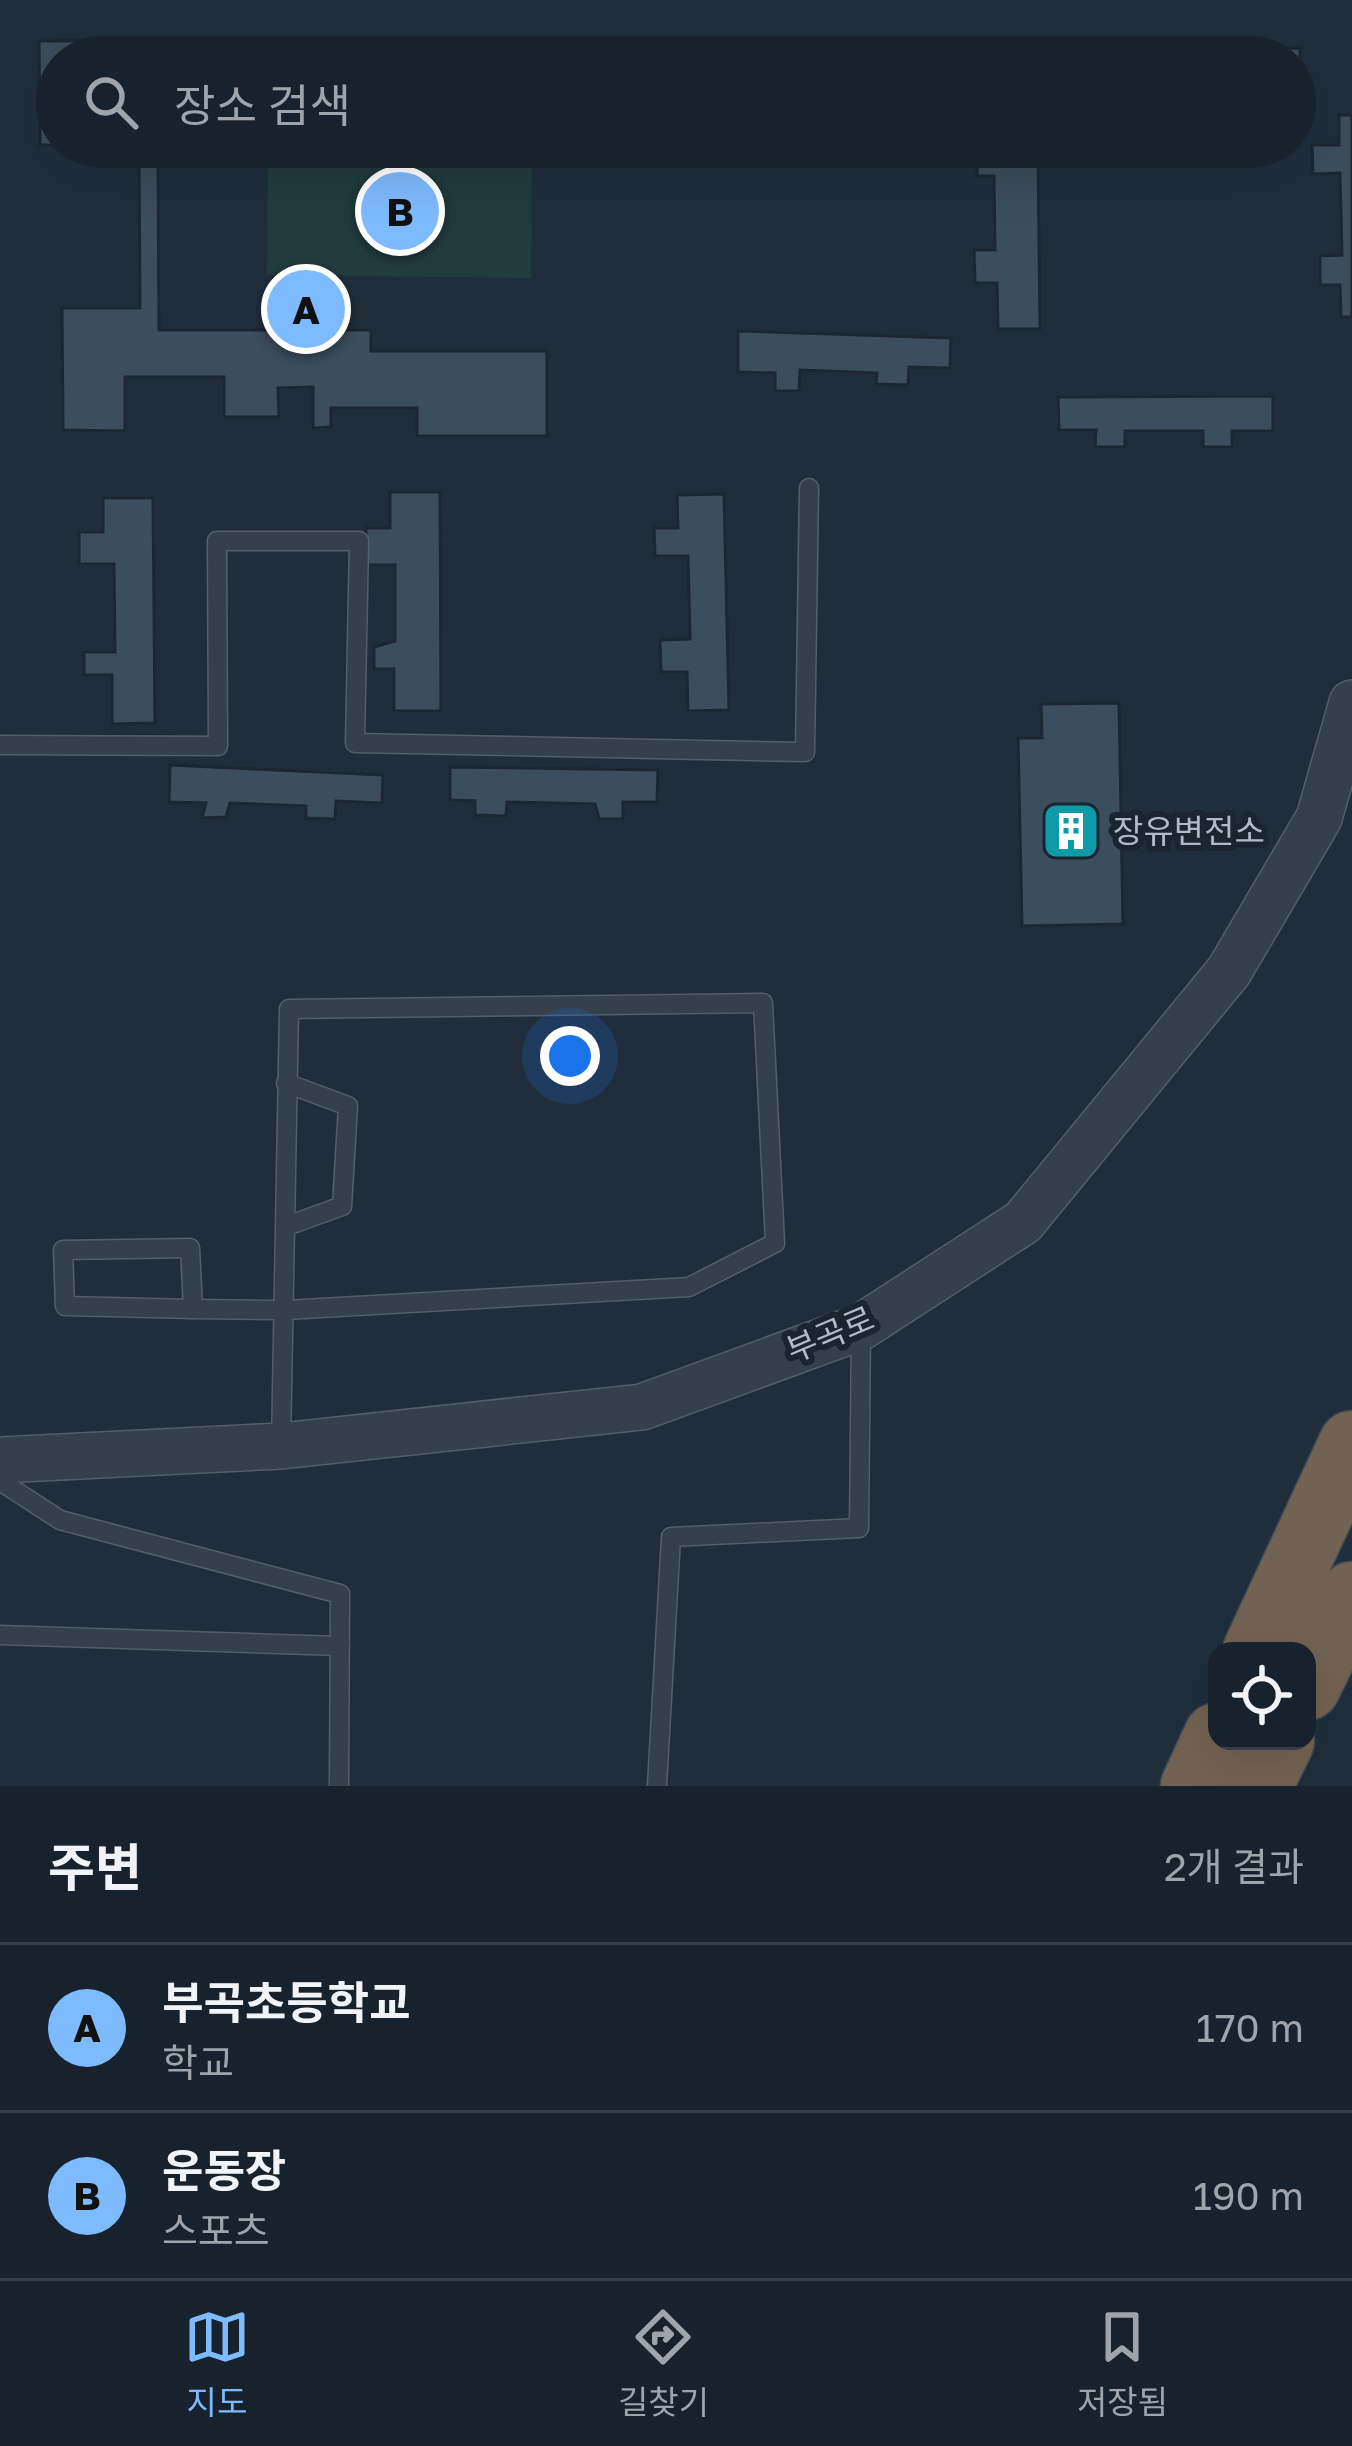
<!DOCTYPE html>
<html lang="ko">
<head>
<meta charset="utf-8">
<style>
	:root { --surface:#18222d; --page:#212a35; --text:#f1f3f6; --muted:#9fa4aa; --line:#363f49; --accent:#7ebafe }
	body { margin:0; font-family:"Golos Text","Noto Sans KR",sans-serif; background:var(--page); color:var(--text) }
	.controls { position:absolute; right:36px; bottom:36px; display:grid; overflow:hidden; border-radius:24px; box-shadow:0 12px 48px #0002 }
	.controls button { width:108px; height:108px; display:grid; place-items:center; padding:0; border:0; border-bottom:3px solid var(--line); background:var(--surface); color:var(--text); font:60px sans-serif }
	.you { position:absolute; left:570px; top:1056px; width:42px; height:42px; margin:-30px; border:9px solid #fff; border-radius:50%; background:#1a73e8; box-shadow:0 0 0 18px #1a73e833 }
	.badge { display:grid; place-items:center; width:78px; height:78px; border-radius:50%; background:var(--accent); color:#111; font-size:39px; font-weight:700 }
	.pin { position:absolute; translate:-50% -50%; border:6px solid #fff; box-shadow:0 3px 12px #0006 }
	.list { margin:0; padding:0; list-style:none }
	h2 { display:flex; justify-content:space-between; align-items:center; height:156px; margin:0; padding:0 48px; font-size:51px }
	h2 small { font-size:39px; font-weight:400; color:var(--muted) }
	.list li { display:grid; grid-template-columns:78px 1fr auto; gap:36px; align-items:center; box-sizing:border-box; height:168px; padding:0 48px; border-top:3px solid var(--line) }
	.list b { display:block; font-size:45px; white-space:nowrap }
	.list p { margin:0; font-size:39px; white-space:nowrap; color:var(--muted) }
	.list em { font-size:39px; font-style:normal; color:var(--muted) }
	.icon { flex:none; width:66px; height:66px; fill:none; stroke:currentColor; stroke-width:2; stroke-linecap:round; stroke-linejoin:round }
	.map { position:relative; flex:none; width:1352px; height:1786px; overflow:hidden }
	.search { position:absolute; background:var(--surface); box-shadow:0 12px 48px #0002; left:36px; right:36px; top:36px; height:132px; display:flex; align-items:center; gap:30px; box-sizing:border-box; padding:0 42px; border-radius:66px; color:var(--muted); font-size:45px }
	.sheet { height:492px; background:var(--surface) }
	nav { display:flex; justify-content:space-around; align-items:center; box-sizing:border-box; height:168px; border-top:3px solid var(--line); background:var(--surface); font-size:33px; color:var(--muted) }
	nav a { display:grid; justify-items:center; gap:6px }
	nav .on { color:var(--accent) }
	.map>svg:first-child { display:block }
	.green { fill:#223c3d }
	.building { fill:#3c4d5b; stroke:#1c2732; stroke-width:3 }
	.lines { fill:none; stroke-linecap:round; stroke-linejoin:round }
	.service-casing { stroke:#525e69; stroke-width:21 }
	.tertiary-casing { stroke:#525e69; stroke-width:48 }
	.motorway-casing { stroke:#3f4b56; stroke-width:69 }
	.service { stroke:#34404c; stroke-width:18 }
	.tertiary { stroke:#34404c; stroke-width:45 }
	.motorway { stroke:#726251; stroke-width:66 }
	.labels { text-anchor:middle; stroke-width:12; stroke-linejoin:round; paint-order:stroke }
	.poi-label { font-size:33px; fill:#afbbc8; stroke:#1a2530; text-anchor:start }
	.street-label { font-size:33px; fill:#afbbc8; stroke:#1a2530 }
</style>
</head>
<body>
<div class="map">
<svg width="1352" height="1786" viewBox="0 0 1352 1786">
	<rect width="100%" height="100%" fill="#202e3c"/>
	<g class="green">
		<polygon points="268,48 532,51 532,57 268,57"/>
		<polygon points="268,147 532,147 531,278 267,275"/>
	</g>
	<g class="building">
		<polygon points="596,37 915,50 914,57 596,57"/>
		<polygon points="242,40 242,57 57,57 57,145 40,145 39,41"/>
		<polygon points="1300,48 1300,86 1295,86 1295,57 1097,57 1097,50"/>
		<polygon points="1339,115 1352,115 1352,317 1341,317 1340,285 1320,285 1320,256 1342,255 1340,173 1313,174 1312,145 1339,145"/>
		<polygon points="139,147 242,147 242,160 158,160 159,330 371,330 371,351 547,351 547,436 417,436 417,408 331,408 331,427 313,428 313,387 278,388 279,417 224,417 224,377 125,377 125,431 63,430 62,308 140,308"/>
		<polygon points="992,147 1038,147 1040,329 998,329 997,283 975,283 974,250 995,250 994,176 977,176 977,151"/>
		<polygon points="738,331 951,338 950,368 909,367 908,385 876,384 877,373 800,370 799,391 775,391 775,373 738,372"/>
		<polygon points="1273,396 1273,431 1232,431 1232,447 1203,447 1203,431 1125,431 1125,447 1095,447 1096,430 1059,430 1058,397"/>
		<polygon points="390,492 440,492 441,711 394,711 394,669 374,669 374,647 395,641 395,565 366,565 366,528 390,528"/>
		<polygon points="724,494 729,710 688,711 687,672 661,672 660,640 690,639 688,556 655,556 654,528 678,528 677,495"/>
		<polygon points="103,498 153,498 155,723 112,724 112,675 84,675 84,652 115,652 114,564 79,564 79,532 103,532"/>
		<polygon points="1119,703 1123,924 1022,926 1018,738 1042,738 1041,704"/>
		<polygon points="170,765 383,775 382,803 336,801 335,819 306,818 306,806 230,803 226,817 202,818 206,803 169,802"/>
		<polygon points="450,767 658,770 657,802 623,802 623,819 599,819 595,804 507,802 506,816 475,815 475,801 450,800"/>
	</g>
	<g class="lines">
		<g class="service-casing">
			<g id="service">
				<polyline points="0,745 218,746 217,541 359,541 355,743 805,752 809,488"/>
				<polyline points="286,1083 348,1106 342,1206 287,1226"/>
				<polygon points="190,1248 193,1309 65,1306 63,1250"/>
				<polyline points="193,1309 286,1310 689,1287 775,1243 763,1003 289,1009 281,1446"/>
				<polyline points="0,1481 60,1520 340,1594 339,1786"/>
				<polyline points="0,1635 340,1646"/>
				<polyline points="657,1786 671,1537 859,1528 861,1328"/>
			</g>
		</g>
		<g class="tertiary-casing">
			<polyline id="tertiary" points="0,1460 281,1446 642,1407 861,1327 1023,1222 1229,971 1319,818 1352,703"/>
		</g>
		<g class="motorway-casing">
			<g id="motorway">
				<polyline points="1256,1651 1352,1444"/>
				<polyline points="1307,1687 1352,1595"/>
				<polyline points="1194,1786 1217,1736"/>
				<polyline points="1259,1786 1281,1741"/>
			</g>
		</g>
		<use href="#service" class="service"/>
		<use href="#tertiary" class="tertiary"/>
		<use href="#motorway" class="motorway"/>
	</g>
	<defs>
		<g id="building-square" transform="scale(3)"><rect x="-9" y="-9" width="18" height="18" rx="4" fill="#0f9aa8" stroke="#1a2530"/><path d="M-4-6H4V6H1V3H-1V6H-4ZM-2.5-4.3h1.7v1.8h-1.7ZM.8-4.3h1.7v1.8H.8ZM-2.5-1h1.7V.8h-1.7ZM.8-1h1.7V.8H.8Z" fill="#fff"/></g>
	</defs>
	<g fill-rule="evenodd">
		<use href="#building-square" x="1071" y="831"/>
	</g>
	<g class="labels">
		<g class="poi-label">
			<text x="1113" y="843">장유변전소</text>
		</g>
		<g class="street-label">
			<text transform="translate(830 1334) rotate(-23)" y="12">부곡로</text>
		</g>
	</g>
</svg>
<div class="controls">
<button><svg class="icon" aria-label="locate" viewBox="0 0 24 24"><circle cx="12" cy="12" r="6"/><path d="M12 2v4M12 18v4M2 12h4M18 12h4"/></svg></button>
</div>
<div class="you"></div>
<div class="pin badge" style="left:306px;top:309px">A</div>
<div class="pin badge" style="left:400px;top:211px">B</div>
<div class="search"><svg class="icon" aria-label="search" viewBox="0 0 24 24"><circle cx="10" cy="10" r="6"/><path d="M15 15l6 6"/></svg>장소 검색</div>
</div>
<section class="sheet">
<h2>주변<small>2개 결과</small></h2>
<ul class="list">
<li><span class="badge">A</span><div><b>부곡초등학교</b><p>학교</p></div><em>170 m</em></li>
<li><span class="badge">B</span><div><b>운동장</b><p>스포츠</p></div><em>190 m</em></li>
</ul>
</section>
<nav>
<a class="on"><svg class="icon" aria-label="map" viewBox="0 0 24 24"><path d="M3 6l6-2 6 2 6-2v14l-6 2-6-2-6 2zM9 4v14M15 6v14"/></svg>지도</a>
<a><svg class="icon" aria-label="directions" viewBox="0 0 24 24"><path d="M12 3l9 9-9 9-9-9zM9 14v-3h6M13 9l2 2-2 2"/></svg>길찾기</a>
<a><svg class="icon" aria-label="saved" viewBox="0 0 24 24"><path d="M7 4h10v16l-5-4-5 4z"/></svg>저장됨</a>
</nav>
</body>
</html>
